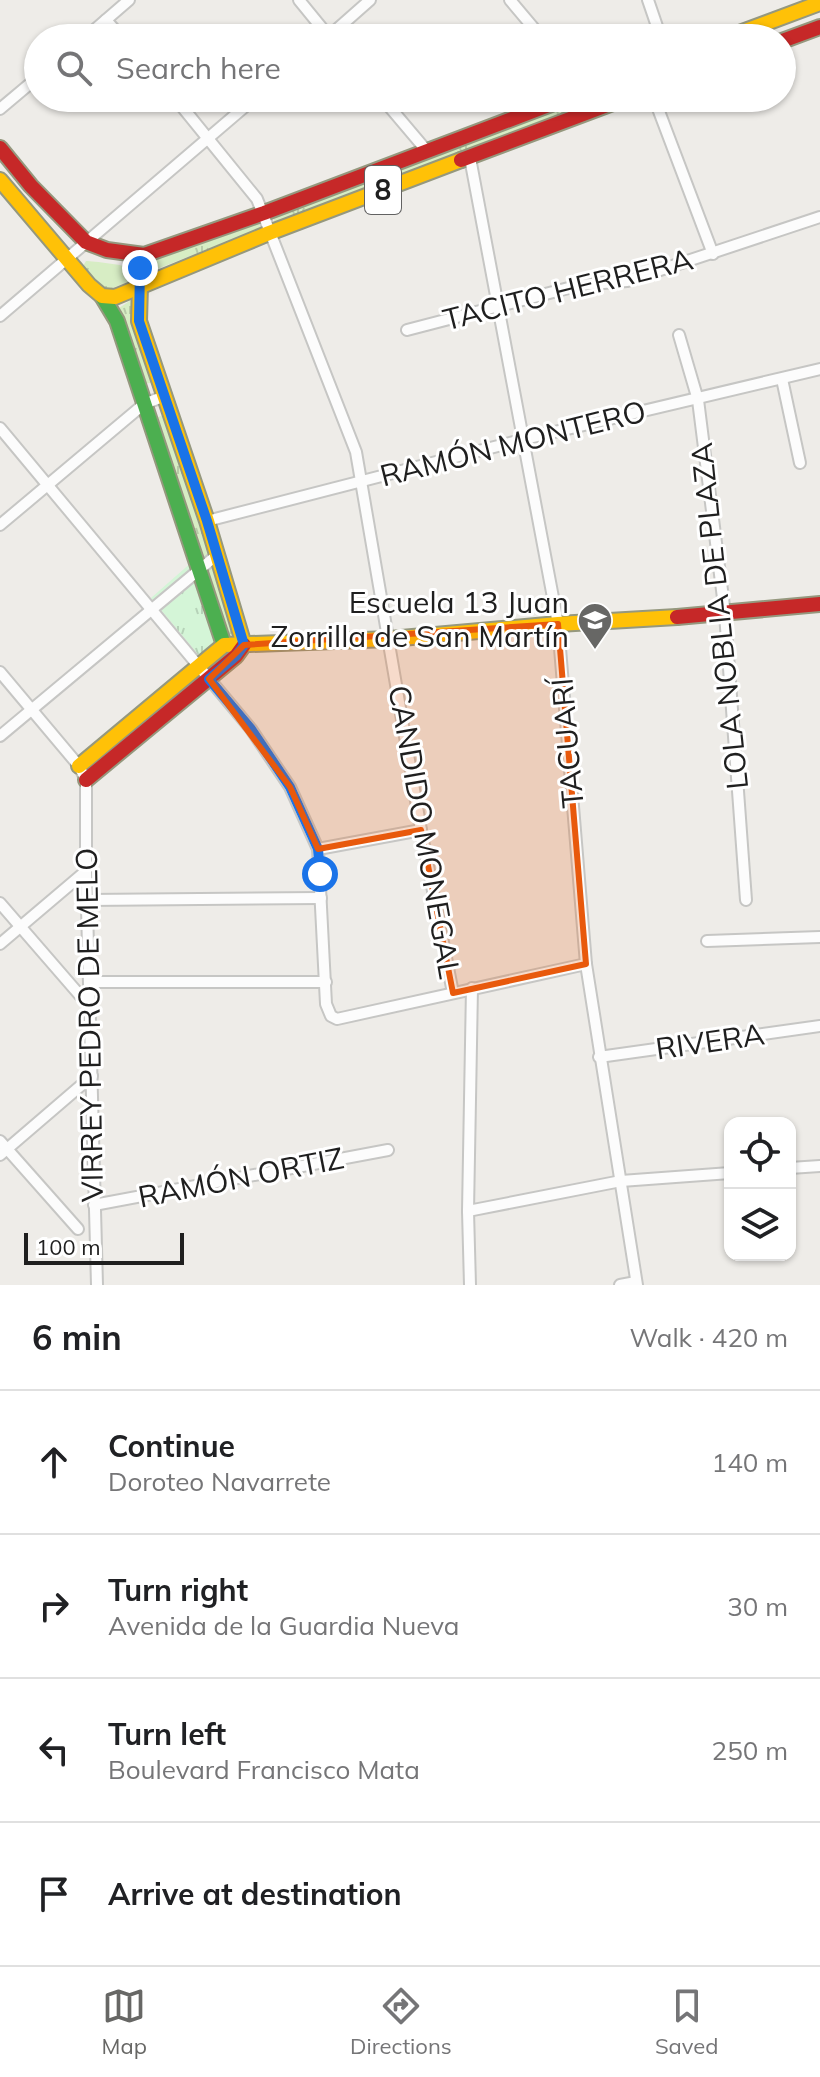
<!DOCTYPE html>
<html lang="en">
<head>
<meta charset="utf-8">
<style>
	:root { --surface:#fff; --page:#f2f2f2; --text:#202124; --muted:#757577; --line:#e0e0e0; --accent:#676765 }
	body { margin:0; font-family:Mulish,sans-serif; background:var(--page); color:var(--text) }
	.controls { position:absolute; right:24px; bottom:24px; display:grid; overflow:hidden; border-radius:16px; box-shadow:0 2px 6px #0004 }
	.controls button { width:72px; height:72px; display:grid; place-items:center; padding:0; border:0; border-bottom:2px solid var(--line); background:var(--surface); color:var(--text); font:40px sans-serif }
	.scale { position:absolute; left:24px; bottom:20px; width:160px; box-sizing:border-box; padding-left:8px; border:4px solid #1f1f1f; border-top:0; font-size:22px; line-height:28px; white-space:nowrap; color:#1f1f1f; -webkit-text-stroke:6px #fff; paint-order:stroke }
	.stop { position:absolute; width:24px; height:24px; margin:-18px; border:6px solid #1a73e8; border-radius:50%; background:#fff }
	.stop.end { background:#1a73e8; border-color:#fff; box-shadow:0 2px 8px #0008 }
	.list { margin:0; padding:0; list-style:none }
	h2 { display:flex; justify-content:space-between; align-items:center; height:104px; margin:0; padding:0 32px; font-size:34px }
	h2 small { font-size:26px; font-weight:400; color:var(--muted) }
	.list li { display:grid; grid-template-columns:52px 1fr auto; gap:24px; align-items:center; box-sizing:border-box; height:144px; padding:0 32px; border-top:2px solid var(--line) }
	.list b { display:block; font-size:30px; white-space:nowrap }
	.list p { margin:0; font-size:26px; white-space:nowrap; color:var(--muted) }
	.list em { font-size:26px; font-style:normal; color:var(--muted) }
	.icon { flex:none; width:44px; height:44px; fill:none; stroke:currentColor; stroke-width:2; stroke-linecap:round; stroke-linejoin:round }
	.map { position:relative; flex:none; width:820px; height:1285px; overflow:hidden }
	.search { position:absolute; background:var(--surface); box-shadow:0 2px 6px #0004; left:24px; right:24px; top:24px; height:88px; display:flex; align-items:center; gap:20px; box-sizing:border-box; padding:0 28px; border-radius:44px; color:var(--muted); font-size:30px }
	.sheet { height:680px; background:var(--surface) }
	nav { display:flex; justify-content:space-around; align-items:center; box-sizing:border-box; height:112px; border-top:2px solid var(--line); background:var(--surface); font-size:22px; color:var(--muted) }
	nav a { display:grid; justify-items:center; gap:4px }
	nav .on { color:var(--accent) }
	.map>svg:first-child { display:block }
	.grass { fill:url(#grass-tufts) }
	.park { fill:url(#park-tufts) }
	.lines { fill:none; stroke-linecap:round; stroke-linejoin:round }
	.street-casing { stroke:#c6c6c4; stroke-width:14 }
	.fast-casing { stroke:#95987e; stroke-width:18 }
	.slow-casing { stroke:#95987e; stroke-width:18 }
	.jam-casing { stroke:#95987e; stroke-width:18 }
	.street { stroke:#fcfcfc; stroke-width:10 }
	.fast { stroke:#4caf50; stroke-width:14 }
	.slow { stroke:#ffc107; stroke-width:14 }
	.jam { stroke:#c62828; stroke-width:14 }
	.route { stroke:#1a73e8; stroke-width:10 }
	.marked { fill:#e8590c; fill-opacity:0.2; stroke:#e8590c; stroke-width:6; stroke-linejoin:round }
	.labels { text-anchor:middle; stroke-width:6; stroke-linejoin:round; paint-order:stroke }
	.shield { fill:#fff; stroke:#626262; stroke-width:2 }
	.shield-label { font-size:28px; font-weight:bold; fill:#1f1f1f }
	.street-label { font-size:30px; fill:#1f1f1f; stroke:#fff }
	.poi-label { font-size:30px; fill:#1f1f1f; stroke:#fff; text-anchor:end }
</style>
</head>
<body>
<div class="map">
<svg width="820" height="1285" viewBox="0 0 820 1285">
	<defs>
		<pattern id="grass-tufts" width="24" height="20" patternUnits="userSpaceOnUse" patternTransform="scale(2)"><rect width="24" height="20" fill="#d7edc4"/><path d="M3 7l-1-3M5 7V3M7 7l1-3M15 17l-1-3M17 17v-4M19 17l1-3" fill="none" stroke="#b8cba8"/></pattern>
		<pattern id="park-tufts" width="24" height="20" patternUnits="userSpaceOnUse" patternTransform="scale(2)"><rect width="24" height="20" fill="#d4f5d7"/><path d="M3 7l-1-3M5 7V3M7 7l1-3M15 17l-1-3M17 17v-4M19 17l1-3" fill="none" stroke="#b6d2b8"/></pattern>
	</defs>
	<rect width="100%" height="100%" fill="#eeece8"/>
	<g class="grass">
		<polygon points="589,98 609,98 275,223 273,217"/>
		<polygon points="257,221 261,228 147,273 142,262"/>
		<path d="M86,261C93,261 126,265 130,268L132,277L128,282L107,290L99,286L83,266Z"/>
		<polygon points="137,296 154,382 145,384 116,310"/>
		<polygon points="163,415 235,634 229,636 156,418"/>
	</g>
	<polygon class="park" points="193,561 218,642 200,657 151,598"/>
	<g class="lines">
		<g class="street-casing">
			<g id="street">
				<polyline points="299,0 330,38"/>
				<polyline points="510,0 542,38"/>
				<polyline points="648,0 661,38"/>
				<polyline points="106,20 122,38"/>
				<polyline points="85,38 129,0"/>
				<polyline points="327,38 370,0"/>
				<polyline points="175,98 257,199 356,452 421,830 453,993"/>
				<polyline points="382,98 426,150"/>
				<polyline points="654,98 713,254"/>
				<polyline points="0,109 38,77"/>
				<polyline points="470,158 558,624 586,964 637,1285"/>
				<polyline points="132,255 140,268 140,285"/>
				<polyline points="0,316 255,98"/>
				<polyline points="407,330 580,285 627,281 820,217"/>
				<polyline points="679,335 698,400 725,614 746,900"/>
				<polyline points="782,379 800,463"/>
				<polyline points="0,428 251,729 290,787 318,849 326,1004 331,1016 337,1019 586,964"/>
				<polyline points="207,521 525,439 820,369"/>
				<polyline points="0,525 144,404 165,396"/>
				<polyline points="0,672 79,766 86,780 86,871 97,1285"/>
				<polyline points="0,736 217,555"/>
				<polyline points="318,849 421,830"/>
				<polyline points="88,900 321,898"/>
				<polyline points="0,903 90,1007"/>
				<polyline points="707,941 820,937"/>
				<polyline points="0,944 86,871"/>
				<polyline points="90,982 326,982"/>
				<polyline points="599,1057 820,1026"/>
				<polyline points="0,1141 78,1229"/>
				<polyline points="0,1155 92,1076"/>
				<polyline points="790,1168 820,1166"/>
				<polyline points="94,1205 388,1150"/>
				<polyline points="468,1211 621,1181 730,1173"/>
				<polyline points="470,1285 468,1211 472,988"/>
				<polyline points="620,1285 636,1282"/>
			</g>
		</g>
		<g class="fast-casing">
			<polyline id="fast" points="102,296 117,321 224,645"/>
		</g>
		<g class="slow-casing">
			<g id="slow">
				<polyline points="726,38 820,3"/>
				<polyline points="0,180 89,285 102,296 115,297 269,233 461,160"/>
				<polyline points="140,285 139,321 207,521 244,645"/>
				<polyline points="79,766 224,645 390,639 558,624 677,617"/>
			</g>
		</g>
		<g class="jam-casing">
			<g id="jam">
				<polyline points="782,41 820,27"/>
				<polyline points="0,148 31,186 86,242 107,250 144,255 264,213 567,98"/>
				<polyline points="461,160 626,98"/>
				<polyline points="677,617 820,604"/>
				<polyline points="86,780 236,656 244,645"/>
			</g>
		</g>
		<use href="#street" class="street"/>
		<use href="#fast" class="fast"/>
		<use href="#slow" class="slow"/>
		<use href="#jam" class="jam"/>
	</g>
	<g class="lines">
		<polyline class="route" points="140,268 139,321 207,521 244,645 236,656 209,679 251,729 290,787 318,849 320,874"/>
	</g>
	<path class="marked" d="M558,624L586,964L453,993L421,830L318,849L290,787L209,679L244,645Z"/>
	<defs>
		<g id="school-pin" transform="scale(1.8)"><path d="M0 17L-7.5 6A9.5 9.5 0 1 1 7.5 6Z" fill="#676765" stroke="#fff"/><path d="M0-5L7-2L0 1L-7-2ZM-4 1L0 2.5L4 1V4Q0 6-4 4Z" fill="#fff"/></g>
	</defs>
	<g fill-rule="evenodd">
		<use href="#school-pin" x="595" y="620"/>
	</g>
	<g class="labels">
		<rect class="shield" x="365" y="166" width="36" height="48" rx="6"/>
		<g class="shield-label">
			<text x="383" y="200">8</text>
		</g>
		<g class="street-label">
			<text transform="translate(568 290) rotate(-14)" y="10">TACITO HERRERA</text>
			<text transform="translate(513 444) rotate(-14)" y="10">RAMÓN MONTERO</text>
			<text transform="translate(720 616) rotate(-96)" y="10">LOLA NOBLIA DE PLAZA</text>
			<text transform="translate(568 743) rotate(-95)" y="10">TACUARÍ</text>
			<text transform="translate(424 832) rotate(80)" y="10">CANDIDO MONEGAL</text>
			<text transform="translate(90 1025) rotate(-91)" y="10">VIRREY PEDRO DE MELO</text>
			<text transform="translate(710 1042) rotate(-8)" y="10">RIVERA</text>
			<text transform="translate(241 1178) rotate(-11)" y="10">RAMÓN ORTIZ</text>
		</g>
		<g class="poi-label">
			<text x="569" y="613">Escuela 13 Juan<tspan x="569" dy="34">Zorrilla de San Martín</tspan></text>
		</g>
	</g>
</svg>
<div class="controls">
<button><svg class="icon" aria-label="locate" viewBox="0 0 24 24"><circle cx="12" cy="12" r="6"/><path d="M12 2v4M12 18v4M2 12h4M18 12h4"/></svg></button>
<button><svg class="icon" aria-label="layers" viewBox="0 0 24 24"><path d="M12 4l9 5-9 5-9-5zM3 14l9 5 9-5"/></svg></button>
</div>
<div class="scale">100 m</div>
<div class="stop" style="left:320px;top:874px"></div>
<div class="stop end" style="left:140px;top:268px"></div>
<div class="search"><svg class="icon" aria-label="search" viewBox="0 0 24 24"><circle cx="10" cy="10" r="6"/><path d="M15 15l6 6"/></svg>Search here</div>
</div>
<section class="sheet">
<h2>6 min<small>Walk · 420 m</small></h2>
<ul class="list">
<li><svg class="icon" aria-label="ahead" viewBox="0 0 24 24"><path d="M12 20V5M6 11l6-6 6 6"/></svg><div><b>Continue</b><p>Doroteo Navarrete</p></div><em>140 m</em></li>
<li><svg class="icon" aria-label="right" viewBox="0 0 24 24"><path d="M7 20v-9h11M14 6l5 5-5 5"/></svg><div><b>Turn right</b><p>Avenida de la Guardia Nueva</p></div><em>30 m</em></li>
<li><svg class="icon" aria-label="left" viewBox="0 0 24 24"><path d="M17 20v-9H6M10 6l-5 5 5 5"/></svg><div><b>Turn left</b><p>Boulevard Francisco Mata</p></div><em>250 m</em></li>
<li><svg class="icon" aria-label="arrive" viewBox="0 0 24 24"><path d="M6 21V4h12l-3 4 3 4H6"/></svg><div><b>Arrive at destination</b></div></li>
</ul>
</section>
<nav>
<a class="on"><svg class="icon" aria-label="map" viewBox="0 0 24 24"><path d="M3 6l6-2 6 2 6-2v14l-6 2-6-2-6 2zM9 4v14M15 6v14"/></svg>Map</a>
<a><svg class="icon" aria-label="directions" viewBox="0 0 24 24"><path d="M12 3l9 9-9 9-9-9zM9 14v-3h6M13 9l2 2-2 2"/></svg>Directions</a>
<a><svg class="icon" aria-label="saved" viewBox="0 0 24 24"><path d="M7 4h10v16l-5-4-5 4z"/></svg>Saved</a>
</nav>
</body>
</html>
